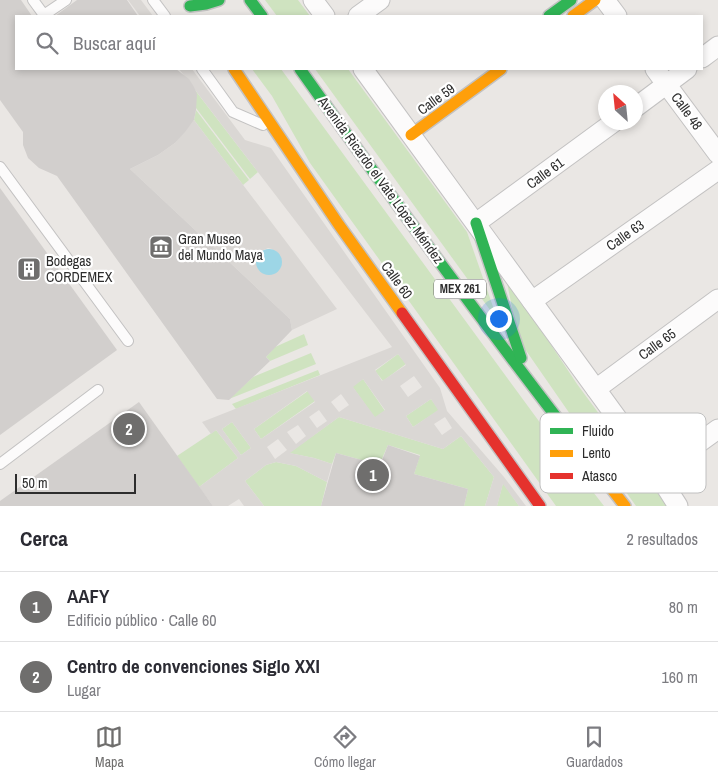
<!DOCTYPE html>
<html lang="es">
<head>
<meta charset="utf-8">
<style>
	:root { --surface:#fff; --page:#f7f7f7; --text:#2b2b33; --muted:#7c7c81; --line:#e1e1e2; --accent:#6f6e6d }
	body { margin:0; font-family:"Archivo Narrow",sans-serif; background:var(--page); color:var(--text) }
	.compass { position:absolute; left:598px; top:85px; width:45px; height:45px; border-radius:50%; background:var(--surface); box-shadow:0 2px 8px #0003; rotate:333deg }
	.scale { position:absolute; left:15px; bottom:12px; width:121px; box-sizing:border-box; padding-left:5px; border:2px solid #2d2d2d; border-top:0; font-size:14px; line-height:18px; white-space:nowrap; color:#2d2d2d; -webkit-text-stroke:4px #fff; paint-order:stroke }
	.you { position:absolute; left:498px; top:318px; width:18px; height:18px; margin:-12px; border:4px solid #fff; border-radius:50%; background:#1a73e8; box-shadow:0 0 0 8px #1a73e833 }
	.badge { display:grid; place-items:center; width:32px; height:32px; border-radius:50%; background:var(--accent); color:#fff; font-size:16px; font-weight:700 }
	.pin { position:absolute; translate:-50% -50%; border:2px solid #fff; box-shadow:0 1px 5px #0006 }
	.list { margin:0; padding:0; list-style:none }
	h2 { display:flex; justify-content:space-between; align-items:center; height:65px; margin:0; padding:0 20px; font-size:21px }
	h2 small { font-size:16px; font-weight:400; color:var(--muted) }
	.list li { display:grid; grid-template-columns:32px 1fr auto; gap:15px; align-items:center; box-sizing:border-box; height:70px; padding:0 20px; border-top:1px solid var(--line) }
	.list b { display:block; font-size:19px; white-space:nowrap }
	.list p { margin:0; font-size:16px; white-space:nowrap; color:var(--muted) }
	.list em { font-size:16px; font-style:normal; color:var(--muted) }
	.icon { flex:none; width:28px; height:28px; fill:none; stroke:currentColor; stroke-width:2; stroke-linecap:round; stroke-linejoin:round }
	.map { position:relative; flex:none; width:718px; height:506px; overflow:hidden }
	.search { position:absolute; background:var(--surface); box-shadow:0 2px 8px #0003; left:15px; right:15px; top:15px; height:55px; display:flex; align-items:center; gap:12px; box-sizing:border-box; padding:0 18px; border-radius:0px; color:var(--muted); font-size:19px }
	.sheet { height:205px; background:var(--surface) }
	nav { display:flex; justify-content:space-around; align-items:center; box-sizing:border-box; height:70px; border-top:1px solid var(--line); background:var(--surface); font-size:14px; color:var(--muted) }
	nav a { display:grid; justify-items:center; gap:2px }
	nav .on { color:var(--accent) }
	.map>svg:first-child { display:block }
	.green { fill:#cfe3c0 }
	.plaza { fill:#dad7d4; fill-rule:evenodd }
	.water { fill:#9dd6e6 }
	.building { fill:#d2cfcd }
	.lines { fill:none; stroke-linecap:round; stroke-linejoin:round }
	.lane-casing { stroke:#c3c2c2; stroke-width:12 }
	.street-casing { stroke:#c3c2c2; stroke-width:21 }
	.fast-casing { stroke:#c3c2c2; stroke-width:14 }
	.slow-casing { stroke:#c3c2c2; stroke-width:14 }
	.jam-casing { stroke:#c3c2c2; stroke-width:14 }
	.lane { stroke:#fcfbfb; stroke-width:10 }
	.street { stroke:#fcfbfb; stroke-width:19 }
	.fast { stroke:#30b455; stroke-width:11 }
	.slow { stroke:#ff9f0a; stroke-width:11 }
	.jam { stroke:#e5322d; stroke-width:11 }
	.labels { text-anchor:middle; stroke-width:4.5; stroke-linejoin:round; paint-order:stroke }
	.shield { fill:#fff; stroke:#6c6c6c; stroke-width:1 }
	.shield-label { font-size:12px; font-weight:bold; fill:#2d2d2d }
	.street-label { font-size:14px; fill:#2d2d2d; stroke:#fff }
	.poi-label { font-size:14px; fill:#2d2d2d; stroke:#fff; text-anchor:start }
	.key { fill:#fff; stroke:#c0c0c0; stroke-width:1 }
	.key-label { font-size:14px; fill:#2d2d2d }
</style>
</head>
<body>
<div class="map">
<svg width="718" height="506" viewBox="0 0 718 506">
	<rect width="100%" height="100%" fill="#eae7e4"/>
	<g class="green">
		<polygon points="265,0 298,0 310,16 277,16"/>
		<polygon points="252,69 281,69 552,439 604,506 556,506 310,163 272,96"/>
		<polygon points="315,69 348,69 467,232 498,321"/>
		<polygon points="195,90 258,172 250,179 196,108"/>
		<polygon points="196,110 249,180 243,185 194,120"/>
		<polygon points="506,277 577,384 667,506 636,506 579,427 518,339"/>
		<polygon points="304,334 308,345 270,361 266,357 275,347"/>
		<polygon points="311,353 316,364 229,399 253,377"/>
		<polygon points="398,354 406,364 383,381 375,371"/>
		<polygon points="318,370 320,375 236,409 232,404"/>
		<polygon points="363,379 385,411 375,418 352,386"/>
		<polygon points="308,391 315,401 261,439 254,429"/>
		<polygon points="431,399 439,410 413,427 406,416"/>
		<polygon points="339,417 443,449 461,436 494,477 485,506 464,506 468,489 414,474 420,455 388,445 381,461 392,465 391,468 336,453 332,464 314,458 289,453"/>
		<polygon points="232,422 251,448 241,455 222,429"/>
		<polygon points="216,430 238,458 199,487 177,456"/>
		<polygon points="276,462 296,466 327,482 321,506 264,506 245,481 266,465"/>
		<polygon points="503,483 519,506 497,506"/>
	</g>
	<g class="plaza">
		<polygon points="128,0 141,0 153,16 140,16"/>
		<path d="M179,69H192L245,140L271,148L440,388L447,411L504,477L526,506H519L503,484L497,506H485L494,477L461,436L443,449L339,417L290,453L314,458L332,464L327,482L296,466L276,462L266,465L245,481L264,506H244L239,499L228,506H213L199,487L238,458L216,430L211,434L202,422L392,347ZM398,354L406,365L382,381L375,370ZM414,376L422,387L408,397L400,386ZM363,379L385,410L375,417L353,387ZM307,391L315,402L261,439L254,429ZM341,394L349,405L339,412L331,402ZM431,399L438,410L413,427L406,416ZM319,410L327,421L317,428L309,417ZM445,417L452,428L442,435L434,424ZM232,422L251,448L241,455L222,429ZM298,425L306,436L296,444L287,432ZM278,439L287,450L275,459L267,447Z"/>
		<path d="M194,120L337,309L292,330L290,319L130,169L158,155L175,143ZM268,248L272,249L281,267L275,273L256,264V259L259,252Z"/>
	</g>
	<circle class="water" cx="269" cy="262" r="13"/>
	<g class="building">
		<polygon points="0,0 21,0 32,16 16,16 16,69 176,69 189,79 194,87 197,94 196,110 194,120 185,132 175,143 158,155 130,169 290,319 292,330 266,357 270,361 229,400 217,399 57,176 39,168 28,158 23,145 23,132 0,100"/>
		<polygon points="77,0 127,0 138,16 55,16"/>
		<polygon points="0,188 117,350 0,435"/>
		<polygon points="139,402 213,506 0,506 0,501"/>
		<polygon points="388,445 420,456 414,474 468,489 464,506 321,506 336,453 380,465"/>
	</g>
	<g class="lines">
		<g class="lane-casing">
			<g id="lane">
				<polyline points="33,0 44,15 66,0"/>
				<polyline points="153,0 165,16"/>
				<polyline points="202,69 233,112 263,125"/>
				<polyline points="0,167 128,341"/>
				<polyline points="0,464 98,390"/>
			</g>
		</g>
		<g class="street-casing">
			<g id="street">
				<polyline points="313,0 325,16"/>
				<polyline points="605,0 617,16"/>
				<polyline points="358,16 380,0"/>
				<polyline points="702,58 718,46"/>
				<polyline points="363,69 657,473 678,506"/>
				<polyline points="655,69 718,154"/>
				<polyline points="636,107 687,69"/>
				<polyline points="476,223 614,122"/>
				<polyline points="532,301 718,170"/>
				<polyline points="596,389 718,299"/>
				<polyline points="657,473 718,429"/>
			</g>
		</g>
		<g class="fast-casing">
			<g id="fast">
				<polyline points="250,0 262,16"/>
				<polyline points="190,6 206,4 219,0"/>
				<polyline points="549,16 571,0"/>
				<path d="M300,69C390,196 482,321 577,444"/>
				<polyline points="476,223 521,358"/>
			</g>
		</g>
		<g class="slow-casing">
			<g id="slow">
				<polyline points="573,16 595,0"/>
				<polyline points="234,69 339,225 402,313"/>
				<polyline points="411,135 501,69"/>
				<polyline points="577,444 625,506"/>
			</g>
		</g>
		<g class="jam-casing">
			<polyline id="jam" points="402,313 540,506"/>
		</g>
		<use href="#lane" class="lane"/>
		<use href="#street" class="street"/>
		<use href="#fast" class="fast"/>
		<use href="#slow" class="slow"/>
		<use href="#jam" class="jam"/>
	</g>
	<defs>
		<g id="museum-square" transform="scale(1.25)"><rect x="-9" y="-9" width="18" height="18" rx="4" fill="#6f6e6d" stroke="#fff"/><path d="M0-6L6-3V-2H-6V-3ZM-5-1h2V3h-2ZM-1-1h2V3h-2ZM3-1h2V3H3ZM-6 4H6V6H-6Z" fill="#fff"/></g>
		<g id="building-square" transform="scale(1.25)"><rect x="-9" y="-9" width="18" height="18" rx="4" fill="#6f6e6d" stroke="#fff"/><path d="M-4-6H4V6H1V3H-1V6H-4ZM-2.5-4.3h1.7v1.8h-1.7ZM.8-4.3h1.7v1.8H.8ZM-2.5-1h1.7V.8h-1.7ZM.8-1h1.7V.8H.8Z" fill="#fff"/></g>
	</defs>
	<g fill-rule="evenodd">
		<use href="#museum-square" x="161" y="247"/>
		<use href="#building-square" x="29" y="269"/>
	</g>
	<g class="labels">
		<rect class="shield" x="434" y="279.5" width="52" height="19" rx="4"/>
		<g class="shield-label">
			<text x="460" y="293">MEX 261</text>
		</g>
		<g class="street-label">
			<text transform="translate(436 99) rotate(-36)" y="5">Calle 59</text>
			<text transform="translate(687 111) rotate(54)" y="5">Calle 48</text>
			<text transform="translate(545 173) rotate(-36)" y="5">Calle 61</text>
			<text transform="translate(381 180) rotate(54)" y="5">Avenida Ricardo el Vate López Méndez</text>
			<text transform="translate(625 235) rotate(-35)" y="5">Calle 63</text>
			<text transform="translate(397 280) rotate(54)" y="5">Calle 60</text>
			<text transform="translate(657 344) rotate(-36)" y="5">Calle 65</text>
		</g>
		<g class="poi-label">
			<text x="178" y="244">Gran Museo<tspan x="178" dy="16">del Mundo Maya</tspan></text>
			<text x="46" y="266">Bodegas<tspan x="46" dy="16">CORDEMEX</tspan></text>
		</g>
	</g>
	<rect x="540" y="413" width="166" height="80" rx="8" class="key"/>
	<rect x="550" y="428" width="23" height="6" fill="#30b455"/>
	<rect x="550" y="450" width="23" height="7" fill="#ff9f0a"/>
	<rect x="550" y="473" width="23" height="6" fill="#e5322d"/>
	<g class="key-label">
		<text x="582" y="436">Fluido</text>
		<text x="582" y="458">Lento</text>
		<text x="582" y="481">Atasco</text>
	</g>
</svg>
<svg class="compass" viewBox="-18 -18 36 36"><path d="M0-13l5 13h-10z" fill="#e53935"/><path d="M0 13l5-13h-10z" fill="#7c7c81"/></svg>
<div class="scale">50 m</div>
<div class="you"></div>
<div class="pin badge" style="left:373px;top:475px">1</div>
<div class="pin badge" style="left:129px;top:429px">2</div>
<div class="search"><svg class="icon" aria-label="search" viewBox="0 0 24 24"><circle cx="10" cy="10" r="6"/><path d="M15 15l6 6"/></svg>Buscar aquí</div>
</div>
<section class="sheet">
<h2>Cerca<small>2 resultados</small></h2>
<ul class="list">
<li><span class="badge">1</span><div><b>AAFY</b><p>Edificio público · Calle 60</p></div><em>80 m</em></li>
<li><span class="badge">2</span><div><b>Centro de convenciones Siglo XXI</b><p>Lugar</p></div><em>160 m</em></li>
</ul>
</section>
<nav>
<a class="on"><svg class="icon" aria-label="map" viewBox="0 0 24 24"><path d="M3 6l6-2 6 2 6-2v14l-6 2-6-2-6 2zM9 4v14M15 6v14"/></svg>Mapa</a>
<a><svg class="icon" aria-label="directions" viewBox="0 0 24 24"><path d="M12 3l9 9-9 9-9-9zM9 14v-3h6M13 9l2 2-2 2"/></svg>Cómo llegar</a>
<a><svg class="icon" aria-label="saved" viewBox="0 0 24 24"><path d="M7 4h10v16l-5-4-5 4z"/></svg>Guardados</a>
</nav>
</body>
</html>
